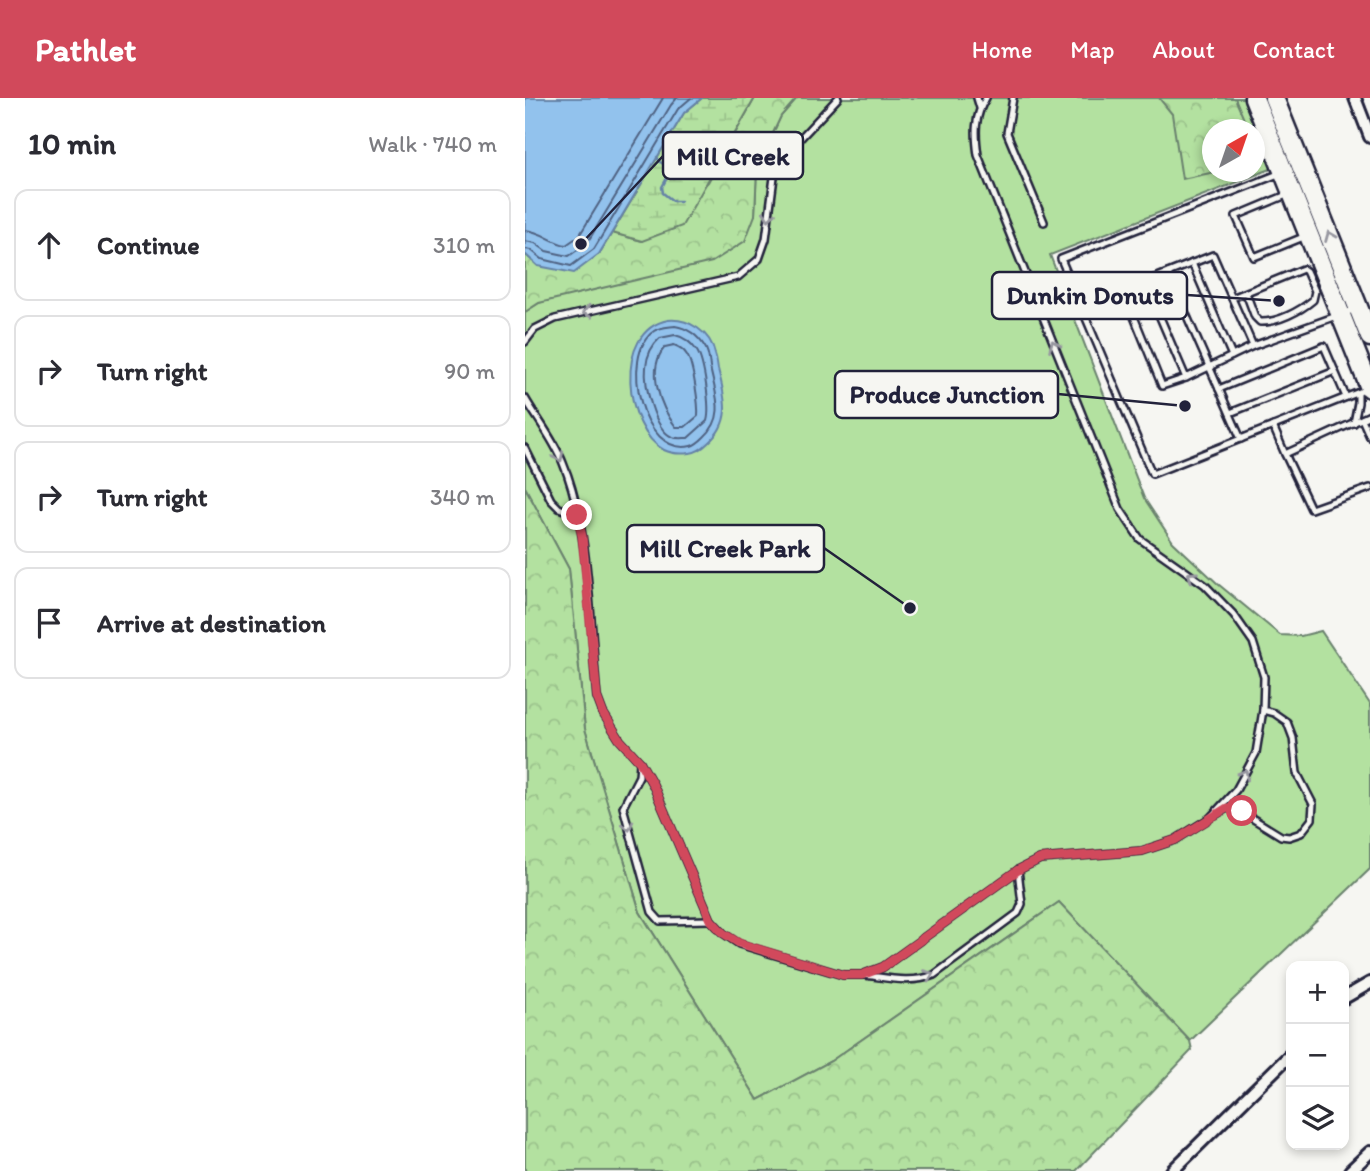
<!DOCTYPE html>
<html lang="en">
<head>
<meta charset="utf-8">
<style>
	:root { --surface:#fff; --page:#f7f7f7; --text:#2b2b33; --muted:#7c7c81; --line:#e1e1e2; --accent:#d1495b }
	body { margin:0; font-family:Itim,sans-serif; background:var(--page); color:var(--text) }
	.controls { position:absolute; right:21px; bottom:21px; display:grid; overflow:hidden; border-radius:14px; box-shadow:0 4px 10px #0003 }
	.controls button { width:63px; height:63px; display:grid; place-items:center; padding:0; border:0; border-bottom:2px solid var(--line); background:var(--surface); color:var(--text); font:35px sans-serif }
	.compass { position:absolute; left:677px; top:21px; width:63px; height:63px; border-radius:50%; background:var(--surface); box-shadow:0 4px 10px #0003; rotate:40deg }
	.stop { position:absolute; width:21px; height:21px; margin:-16px; border:5px solid #d1495b; border-radius:50%; background:#fff }
	.stop.end { background:#d1495b; border-color:#fff; box-shadow:0 2px 7px #0008 }
	.list { margin:0; padding:0; list-style:none }
	h2 { display:flex; justify-content:space-between; align-items:center; height:91px; margin:0; padding:0 28px; font-size:30px }
	h2 small { font-size:23px; font-weight:400; color:var(--muted) }
	.list li { display:grid; grid-template-columns:46px 1fr auto; gap:21px; align-items:center; box-sizing:border-box; height:112px; margin:0 14px 14px; padding:0 14px; border:2px solid var(--line); border-radius:14px }
	.list b { display:block; font-size:26px; white-space:nowrap }
	.list em { font-size:23px; font-style:normal; color:var(--muted) }
	.icon { flex:none; width:38px; height:38px; fill:none; stroke:currentColor; stroke-width:2; stroke-linecap:round; stroke-linejoin:round }
	.map { position:relative; flex:none; width:845px; height:1073px; overflow:hidden }
	header { display:flex; align-items:center; gap:42px; box-sizing:border-box; height:98px; padding:0 35px; background:var(--accent); color:#fff }
	header strong { font-size:33px }
	nav { display:flex; gap:38px; margin-inline-start:auto; font-size:24px }
	main { display:flex }
	aside { flex:1; background:var(--surface) }
	.map>svg:first-child { display:block }
	.green { fill:#b3e1a0; stroke:#6a826e; stroke-width:2; fill-rule:evenodd }
	.forest { fill:url(#forest-crowns); stroke:#6a826e; stroke-width:2 }
	.wetland { fill:url(#wetland-marsh); stroke:#6a826e; stroke-width:2 }
	.water { fill:#92c2ed; stroke:#6582a6; stroke-width:2 }
	.lines { fill:none; stroke-linecap:round; stroke-linejoin:round }
	.shore { stroke:#4f6282; stroke-width:2 }
	.stream { stroke:#6582a6; stroke-width:2.5 }
	.lane-casing { stroke:#22223b; stroke-width:10 }
	.street-casing { stroke:#22223b; stroke-width:16 }
	.primary-casing { stroke:#22223b; stroke-width:23 }
	.lane { stroke:#f6f6f2; stroke-width:5 }
	.street { stroke:#f6f6f2; stroke-width:10 }
	.primary { stroke:#f6f6f2; stroke-width:18 }
	.oneway { stroke:#9797a0 }
	.route { stroke:#d1495b; stroke-width:9 }
	.leader { fill:none; stroke:#22223b; stroke-width:2.5 }
	.callout-dot { fill:#22223b; stroke:#f6f6f2; stroke-width:2.5 }
	.callout { fill:#f6f6f2; stroke:#22223b; stroke-width:2.5 }
	.callout-label { font-size:26px; text-anchor:middle; font-weight:bold; fill:#22223b }
</style>
</head>
<body>
<header>
<strong>Pathlet</strong>
<nav><a>Home</a><a>Map</a><a>About</a><a>Contact</a></nav>
</header>
<main>
<aside>
<h2>10 min<small>Walk · 740 m</small></h2>
<ul class="list">
<li><svg class="icon" aria-label="ahead" viewBox="0 0 24 24"><path d="M12 20V5M6 11l6-6 6 6"/></svg><div><b>Continue</b></div><em>310 m</em></li>
<li><svg class="icon" aria-label="right" viewBox="0 0 24 24"><path d="M7 20v-9h11M14 6l5 5-5 5"/></svg><div><b>Turn right</b></div><em>90 m</em></li>
<li><svg class="icon" aria-label="right" viewBox="0 0 24 24"><path d="M7 20v-9h11M14 6l5 5-5 5"/></svg><div><b>Turn right</b></div><em>340 m</em></li>
<li><svg class="icon" aria-label="arrive" viewBox="0 0 24 24"><path d="M6 21V4h12l-3 4 3 4H6"/></svg><div><b>Arrive at destination</b></div></li>
</ul>
</aside>
<div class="map">
<svg width="845" height="1073" viewBox="0 0 845 1073">
	<defs>
		<pattern id="forest-crowns" width="20" height="18" patternUnits="userSpaceOnUse" patternTransform="scale(1.75)"><rect width="20" height="18" fill="#b3e1a0"/><path d="M2 6a3 3 0 1 1 6 0M12 15a3 3 0 1 1 6 0" fill="none" stroke="#9ac18b"/></pattern>
		<pattern id="wetland-marsh" width="20" height="14" patternUnits="userSpaceOnUse" patternTransform="scale(1.75)"><rect width="20" height="14" fill="#b3e1a0"/><path d="M1 5h8M5 5V1M11 12h8M15 12V8" fill="none" stroke="#9ac18b"/></pattern>
	</defs>
	<rect width="100%" height="100%" fill="#f6f6f2"/>
	<filter id="ink" filterUnits="userSpaceOnUse"><feTurbulence type="fractalNoise" baseFrequency=".0143" numOctaves="2"/><feDisplacementMap in="SourceGraphic" scale="14" xChannelSelector="R" yChannelSelector="G"/><feConvolveMatrix kernelMatrix="1 2 1 2 8 2 1 2 1" color-interpolation-filters="sRGB"/></filter>
	<g filter="url(#ink)">
		<path class="green" d="M272,0H731L756,67L525,157L619,400L648,444L693,486L755,537L776,538L796,533L845,606V771L665,943L534,804L306,963L233,1002L115,814L60,631L44,471L0,389V214L14,205L230,117L232,69L256,18ZM688,32H730V74H688Z"/>
		<g class="forest">
			<polygon points="230,0 272,0 256,18 232,69 230,117 220,143 187,164 14,205 0,214 0,156 13,168 74,156 87,135 117,143 183,84"/>
			<polygon points="634,0 710,0 723,31 688,32 688,74 690,74 657,81 647,16"/>
			<polygon points="0,389 44,471 60,631 115,814 233,1002 306,963 534,804 665,943 667,952 551,1073 0,1073"/>
		</g>
		<polygon class="wetland" points="177,0 230,0 157,128 117,143 87,135 159,15"/>
		<g class="water">
			<polygon points="0,0 177,0 159,15 74,156 49,175 13,168 0,156"/>
			<path d="M143,222C163,220 186,234 190,256C192,261 192,266 193,271C200,300 208,323 183,345C178,350 172,354 165,355C157,356 147,356 139,352C100,332 87,233 143,222Z"/>
		</g>
		<g class="lines">
			<g class="shore">
				<path d="M0,132C16,133 26,144 41,147L54,138L138,0"/>
				<polyline points="0,143 10,145 21,153 44,158 62,145 146,7 152,0"/>
				<polyline points="0,151 6,152 17,161 46,168 69,151 153,11 166,0"/>
				<path d="M150,228C163,230 173,238 180,249C184,255 184,262 185,269C190,296 202,318 179,339C175,343 170,347 166,348C117,360 94,257 129,233C135,229 143,229 150,228Z"/>
				<path d="M150,237C159,239 166,244 172,253C179,264 186,310 182,323L163,340C158,340 152,341 147,339C129,331 119,287 121,269C122,258 127,247 135,240Z"/>
				<path d="M149,247C155,249 159,252 162,257C168,266 174,307 173,318L160,329H151C135,309 121,271 140,249Z"/>
			</g>
			<polyline class="stream" points="132,59 135,64 147,71 137,89 138,95 148,103 156,103"/>
			<g class="lane-casing">
				<g id="lane">
					<polyline points="452,0 455,10"/>
					<polyline points="488,0 482,35 519,124"/>
					<polyline points="756,75 536,161 627,376 842,291"/>
					<polyline points="764,96 711,118 729,159 781,138"/>
					<polyline points="667,165 707,258"/>
					<polyline points="643,175 716,341"/>
					<polyline points="620,184 599,194 637,288 661,280"/>
					<path d="M707,200L778,171L781,173L790,193L788,202C775,213 752,225 735,224L730,219L721,195"/>
					<polyline points="0,244 10,231 30,221 213,179 234,161 241,141 249,79 257,60 313,0"/>
					<polyline points="728,248 688,157 620,184 661,280 728,248 831,211"/>
					<polyline points="694,291 799,248 821,299"/>
					<path d="M0,300C12,321 29,342 38,365C65,430 65,527 72,599L78,615L95,642L115,664L128,687L186,822L198,835L214,846L318,877H337L358,869L493,772L515,761L617,753L650,742L685,720L711,692L731,655L738,612L739,579L728,544L709,517L680,487L615,441L595,411L453,57C450,36 449,19 461,0"/>
					<polyline points="705,315 810,273"/>
					<polyline points="837,321 845,339"/>
					<polyline points="829,325 833,305 833,295"/>
					<polyline points="748,328 760,356 845,317"/>
					<polyline points="0,350 26,402 34,410 52,417"/>
					<polyline points="760,356 786,411 845,390"/>
					<polyline points="115,664 114,678 98,709 127,814 135,823 186,822"/>
					<polyline points="690,717 702,710 717,714 756,738 764,739 776,735 787,721 788,706 772,675 768,640 762,624 749,615 738,612"/>
					<path d="M340,877C363,880 386,886 409,877L493,815L497,806L493,772"/>
				</g>
			</g>
			<g class="street-casing">
				<g id="street">
					<polyline points="830,0 845,39"/>
					<polyline points="819,900 845,885"/>
					<polyline points="647,1073 766,956"/>
					<polyline points="825,1073 845,1054"/>
				</g>
			</g>
			<g class="primary-casing">
				<g id="primary">
					<polyline points="729,0 845,290"/>
					<polyline points="749,0 845,239"/>
				</g>
			</g>
			<use href="#lane" class="lane"/>
			<use href="#street" class="street"/>
			<use href="#primary" class="primary"/>
		</g>
		<defs><path id="oneway-chevron" d="M-2-3.5L2.5 0L-2 3.5" fill="none" stroke-width="1.6" stroke-linecap="round" stroke-linejoin="round" transform="scale(1.75)"/></defs>
		<g class="oneway">
			<use href="#oneway-chevron" transform="translate(244 118) rotate(97)"/>
			<use href="#oneway-chevron" transform="translate(805 138) rotate(-112)"/>
			<use href="#oneway-chevron" transform="translate(62 214) rotate(168)"/>
			<use href="#oneway-chevron" transform="translate(529 247) rotate(-112)"/>
			<use href="#oneway-chevron" transform="translate(34 359) rotate(63)"/>
			<use href="#oneway-chevron" transform="translate(667 478) rotate(-145)"/>
			<use href="#oneway-chevron" transform="translate(719 676) rotate(-61)"/>
			<use href="#oneway-chevron" transform="translate(103 728) rotate(75)"/>
			<use href="#oneway-chevron" transform="translate(404 877) rotate(-22)"/>
		</g>
	</g>
	<g class="lines" filter="url(#ink)">
		<polyline class="route" points="52,417 57,438 72,599 78,615 95,642 115,664 128,687 186,822 198,835 214,845 318,877 337,877 358,869 493,772 515,761 617,753 650,742 702,710 717,713"/>
	</g>
	<path class="leader" d="M56 146L138 58M754 203L662 197M660 308L533 296M385 510L299 450"/>
	<g class="callout-dot">
		<circle cx="56" cy="146" r="7"/>
		<circle cx="754" cy="203" r="7"/>
		<circle cx="660" cy="308" r="7"/>
		<circle cx="385" cy="510" r="7"/>
	</g>
	<g class="callout">
		<rect x="138" y="34" width="140" height="47" rx="7"/>
		<rect x="467" y="174" width="195" height="47" rx="7"/>
		<rect x="310" y="273" width="223" height="47" rx="7"/>
		<rect x="102" y="427" width="197" height="47" rx="7"/>
	</g>
	<g class="callout-label">
		<text x="208" y="67">Mill Creek</text>
		<text x="565" y="206">Dunkin Donuts</text>
		<text x="422" y="305">Produce Junction</text>
		<text x="200" y="459">Mill Creek Park</text>
	</g>
</svg>
<div class="controls">
<button>+</button>
<button>−</button>
<button><svg class="icon" aria-label="layers" viewBox="0 0 24 24"><path d="M12 4l9 5-9 5-9-5zM3 14l9 5 9-5"/></svg></button>
</div>
<svg class="compass" viewBox="-18 -18 36 36"><path d="M0-13l5 13h-10z" fill="#e53935"/><path d="M0 13l5-13h-10z" fill="#7c7c81"/></svg>
<div class="stop" style="left:717px;top:713px"></div>
<div class="stop end" style="left:52px;top:417px"></div>
</div>
</main>
</body>
</html>
